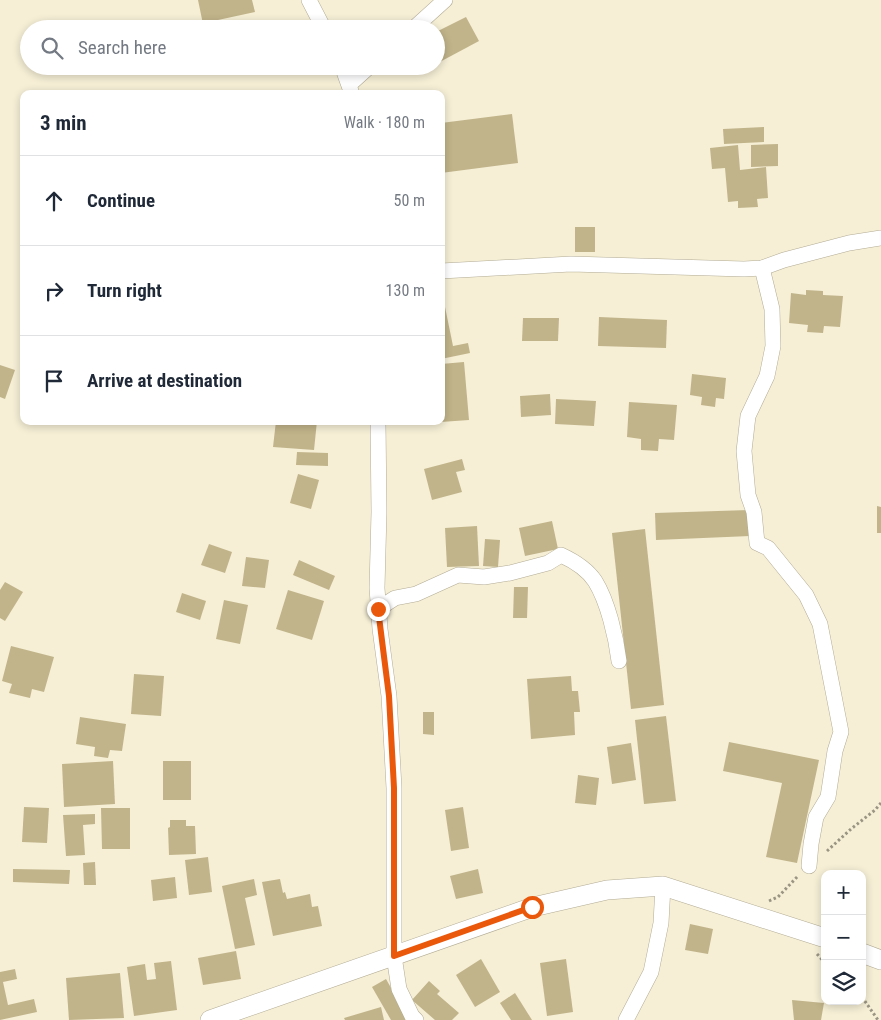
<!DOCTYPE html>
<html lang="en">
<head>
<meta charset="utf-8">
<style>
	:root { --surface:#fff; --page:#f2f2f3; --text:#1f2937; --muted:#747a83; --line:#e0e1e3 }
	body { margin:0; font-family:"Roboto Condensed",sans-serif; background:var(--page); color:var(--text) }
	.controls { position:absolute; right:15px; bottom:15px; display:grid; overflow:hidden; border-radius:10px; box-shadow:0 2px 8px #0003 }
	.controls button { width:45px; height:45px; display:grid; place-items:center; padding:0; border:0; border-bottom:1px solid var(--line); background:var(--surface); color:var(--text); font:25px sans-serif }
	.stop { position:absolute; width:15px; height:15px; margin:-11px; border:4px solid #ea580c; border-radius:50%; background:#fff }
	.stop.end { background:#ea580c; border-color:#fff; box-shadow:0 1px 5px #0008 }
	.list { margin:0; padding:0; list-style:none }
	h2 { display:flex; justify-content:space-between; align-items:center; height:65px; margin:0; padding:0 20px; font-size:21px }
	h2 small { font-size:16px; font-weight:400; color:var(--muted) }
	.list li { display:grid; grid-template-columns:32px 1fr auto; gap:15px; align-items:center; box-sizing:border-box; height:90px; padding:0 20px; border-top:1px solid var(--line) }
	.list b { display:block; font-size:19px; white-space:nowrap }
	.list em { font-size:16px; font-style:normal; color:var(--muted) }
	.icon { flex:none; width:28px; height:28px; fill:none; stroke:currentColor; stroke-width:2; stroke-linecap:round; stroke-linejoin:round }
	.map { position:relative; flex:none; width:881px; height:1020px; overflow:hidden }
	.search { position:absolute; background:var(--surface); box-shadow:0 2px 8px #0003; left:20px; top:20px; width:425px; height:55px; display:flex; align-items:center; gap:12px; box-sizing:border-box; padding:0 18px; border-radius:28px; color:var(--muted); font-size:19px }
	.panel { position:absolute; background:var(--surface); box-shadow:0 2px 8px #0003; left:20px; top:90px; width:425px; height:335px; border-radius:10px }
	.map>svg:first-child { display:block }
	.building { fill:#c1b48a }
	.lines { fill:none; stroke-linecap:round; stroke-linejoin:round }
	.minor-casing { stroke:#b2ab94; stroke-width:16 }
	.tertiary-casing { stroke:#b2ab94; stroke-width:20 }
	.path { stroke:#9a9583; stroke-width:3; stroke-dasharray:2.5 2.5; stroke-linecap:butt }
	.minor { stroke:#fff; stroke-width:15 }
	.tertiary { stroke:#fff; stroke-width:19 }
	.route { stroke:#ea580c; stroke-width:6 }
</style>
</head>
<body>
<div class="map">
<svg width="881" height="1020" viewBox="0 0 881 1020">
	<rect width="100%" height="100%" fill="#f6efd6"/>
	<g class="building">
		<polygon points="198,0 252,0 255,12 218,20 220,28 204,29"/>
		<polygon points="466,17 479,41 436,64 436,32"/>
		<polygon points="512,114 518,163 441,173 441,123"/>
		<polygon points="764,127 764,142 724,144 723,129"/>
		<polygon points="778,144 778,166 751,167 751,145"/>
		<polygon points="738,145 740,170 766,167 768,198 757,199 758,207 738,208 738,201 728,202 725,168 712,169 710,148"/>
		<rect x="575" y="227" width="20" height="25"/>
		<polygon points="806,290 823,291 823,295 843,296 840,327 824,326 823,333 807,332 808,325 789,323 791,293 806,295"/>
		<polygon points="444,302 453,346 468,343 470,353 441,359 441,303"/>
		<polygon points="599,317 667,320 666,348 598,346"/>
		<polygon points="523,318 559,318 558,341 522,341"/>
		<polygon points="464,362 469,420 441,422 441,364"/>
		<polygon points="0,365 15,370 5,399 0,397"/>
		<polygon points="692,374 726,378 724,399 716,398 715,407 701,405 702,397 690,395"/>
		<polygon points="550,394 551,415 521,417 520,396"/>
		<polygon points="556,399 596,401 594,426 555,424"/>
		<polygon points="629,402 677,405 674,440 659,439 658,451 641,450 641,439 627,437"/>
		<polygon points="276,421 317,421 314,450 273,447"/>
		<polygon points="297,452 328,453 328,466 296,465"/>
		<polygon points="462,459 465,470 456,472 462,492 432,500 424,469"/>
		<polygon points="298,474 319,480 311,509 290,503"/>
		<polygon points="877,506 881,507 881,533 877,533"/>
		<polygon points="749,510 750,536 656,540 655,513"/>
		<polygon points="552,521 558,549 525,556 519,528"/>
		<polygon points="477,526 479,566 447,567 445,528"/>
		<polygon points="645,529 664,705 631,709 612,533"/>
		<polygon points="485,539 500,540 498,567 483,566"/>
		<polygon points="209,544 232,552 225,573 201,565"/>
		<polygon points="246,557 269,560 265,588 242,586"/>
		<polygon points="299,560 335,576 329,590 293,575"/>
		<polygon points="5,582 23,592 5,621 0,618 0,590"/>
		<polygon points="514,587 528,587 527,618 513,618"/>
		<polygon points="288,590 324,601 312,640 276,629"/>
		<polygon points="182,593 206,601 200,620 176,612"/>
		<polygon points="224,600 248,605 240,644 216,639"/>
		<polygon points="11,646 54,657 44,692 32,689 30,698 9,693 12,684 2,681"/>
		<polygon points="134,674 164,676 161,716 131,714"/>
		<polygon points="571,676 572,691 578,691 580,712 574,712 575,735 531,739 527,679"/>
		<polygon points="423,712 434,712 434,735 423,734"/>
		<polygon points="666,716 676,801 644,804 635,720"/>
		<polygon points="80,717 126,724 122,751 110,750 108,758 94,756 95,747 76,744"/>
		<polygon points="729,742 819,760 797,863 766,857 782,783 723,771"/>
		<polygon points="631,743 636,780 612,784 607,747"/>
		<polygon points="113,761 115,804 64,807 62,764"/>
		<rect x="163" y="761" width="28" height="39"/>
		<polygon points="578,775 599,778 596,805 575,803"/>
		<polygon points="24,807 49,808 47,843 22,842"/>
		<polygon points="463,807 469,848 451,851 445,810"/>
		<polygon points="101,808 130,808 130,849 102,849"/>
		<polygon points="95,814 95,824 83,825 85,855 66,856 63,815"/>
		<polygon points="170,820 186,820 186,826 195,826 196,854 169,855 168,828 170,827"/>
		<polygon points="208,857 212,892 189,895 185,860"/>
		<polygon points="95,862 96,885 84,885 83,863"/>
		<polygon points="13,869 70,870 69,884 13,882"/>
		<polygon points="478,869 483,893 456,899 450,876"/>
		<polygon points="175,877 177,898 153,901 151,880"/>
		<polygon points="254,879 257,895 245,898 255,945 235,949 222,886"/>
		<polygon points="280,879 283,893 285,892 287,899 310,894 312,907 318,906 322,926 273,936 262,882"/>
		<polygon points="690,924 713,929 708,954 685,950"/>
		<polygon points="236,951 241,979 203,985 198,958"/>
		<polygon points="481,959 500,992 475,1007 456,975"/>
		<polygon points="566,959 573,1012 547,1016 540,963"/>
		<polygon points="171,961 177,1010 134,1016 127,967 145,964 147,980 156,979 154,963"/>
		<polygon points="15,969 17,979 3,982 8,1005 34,999 37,1012 0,1020 0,972"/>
		<polygon points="120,973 124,1018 69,1020 66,978"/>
		<polygon points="386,979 409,1020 391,1020 372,987"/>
		<polygon points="429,981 440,991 437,994 459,1013 452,1020 435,1020 412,1000"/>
		<polygon points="515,993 532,1020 511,1020 500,1003"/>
		<polygon points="792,1000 824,1003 821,1020 794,1020"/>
		<polygon points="381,1007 384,1020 345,1020 344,1018"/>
	</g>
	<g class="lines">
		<g class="minor-casing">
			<g id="minor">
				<polyline points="309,0 324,29"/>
				<polyline points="413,29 445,0"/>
				<polyline points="342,66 352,94"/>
				<polyline points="350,84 370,66"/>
				<polyline points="762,268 772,309 773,346 767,376 748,416 744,451 748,495 754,512 757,543 768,548 806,595 820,624 841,732 835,751 828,797 816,817 811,844 809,866"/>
				<polyline points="441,271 571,264 744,269 762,268 784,260 849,243 881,238"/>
				<polyline points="378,421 379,512 377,588 380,629 389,696 394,788 394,956 399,989 412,1016 416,1020"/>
				<path d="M378,609L395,598L416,594L458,575L484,577L510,573L548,563L561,555C574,561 587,569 595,581C608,602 616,637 619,661"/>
				<polyline points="626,1020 651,972 661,923 663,886"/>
			</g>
		</g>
		<g class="tertiary-casing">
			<g id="tertiary">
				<polyline points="862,953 881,960"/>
				<polyline points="210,1020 533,907 607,890 663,886 825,938"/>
			</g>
		</g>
		<g class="path">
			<polyline points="827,851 851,829 875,810 881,803"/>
			<polyline points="769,901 778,897 798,876"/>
			<polyline points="817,954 825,963"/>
			<polyline points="862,997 878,1020"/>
		</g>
		<use href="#minor" class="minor"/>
		<use href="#tertiary" class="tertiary"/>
	</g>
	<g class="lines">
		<polyline class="route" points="378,609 389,696 394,788 394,956 532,907"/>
	</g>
</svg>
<div class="controls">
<button>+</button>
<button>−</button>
<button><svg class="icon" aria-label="layers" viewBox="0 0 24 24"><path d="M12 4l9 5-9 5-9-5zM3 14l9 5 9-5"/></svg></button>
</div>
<div class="stop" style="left:532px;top:907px"></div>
<div class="stop end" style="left:378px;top:609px"></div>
<div class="search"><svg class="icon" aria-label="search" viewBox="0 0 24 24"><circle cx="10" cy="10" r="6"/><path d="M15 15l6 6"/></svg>Search here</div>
<section class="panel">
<h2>3 min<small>Walk · 180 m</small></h2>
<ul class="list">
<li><svg class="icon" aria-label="ahead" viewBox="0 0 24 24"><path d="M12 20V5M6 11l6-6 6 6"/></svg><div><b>Continue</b></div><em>50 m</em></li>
<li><svg class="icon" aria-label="right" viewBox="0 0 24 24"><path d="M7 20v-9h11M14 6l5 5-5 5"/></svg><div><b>Turn right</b></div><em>130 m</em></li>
<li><svg class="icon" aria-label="arrive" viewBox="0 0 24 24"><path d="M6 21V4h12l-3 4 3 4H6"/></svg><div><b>Arrive at destination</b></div></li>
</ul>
</section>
</div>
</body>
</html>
